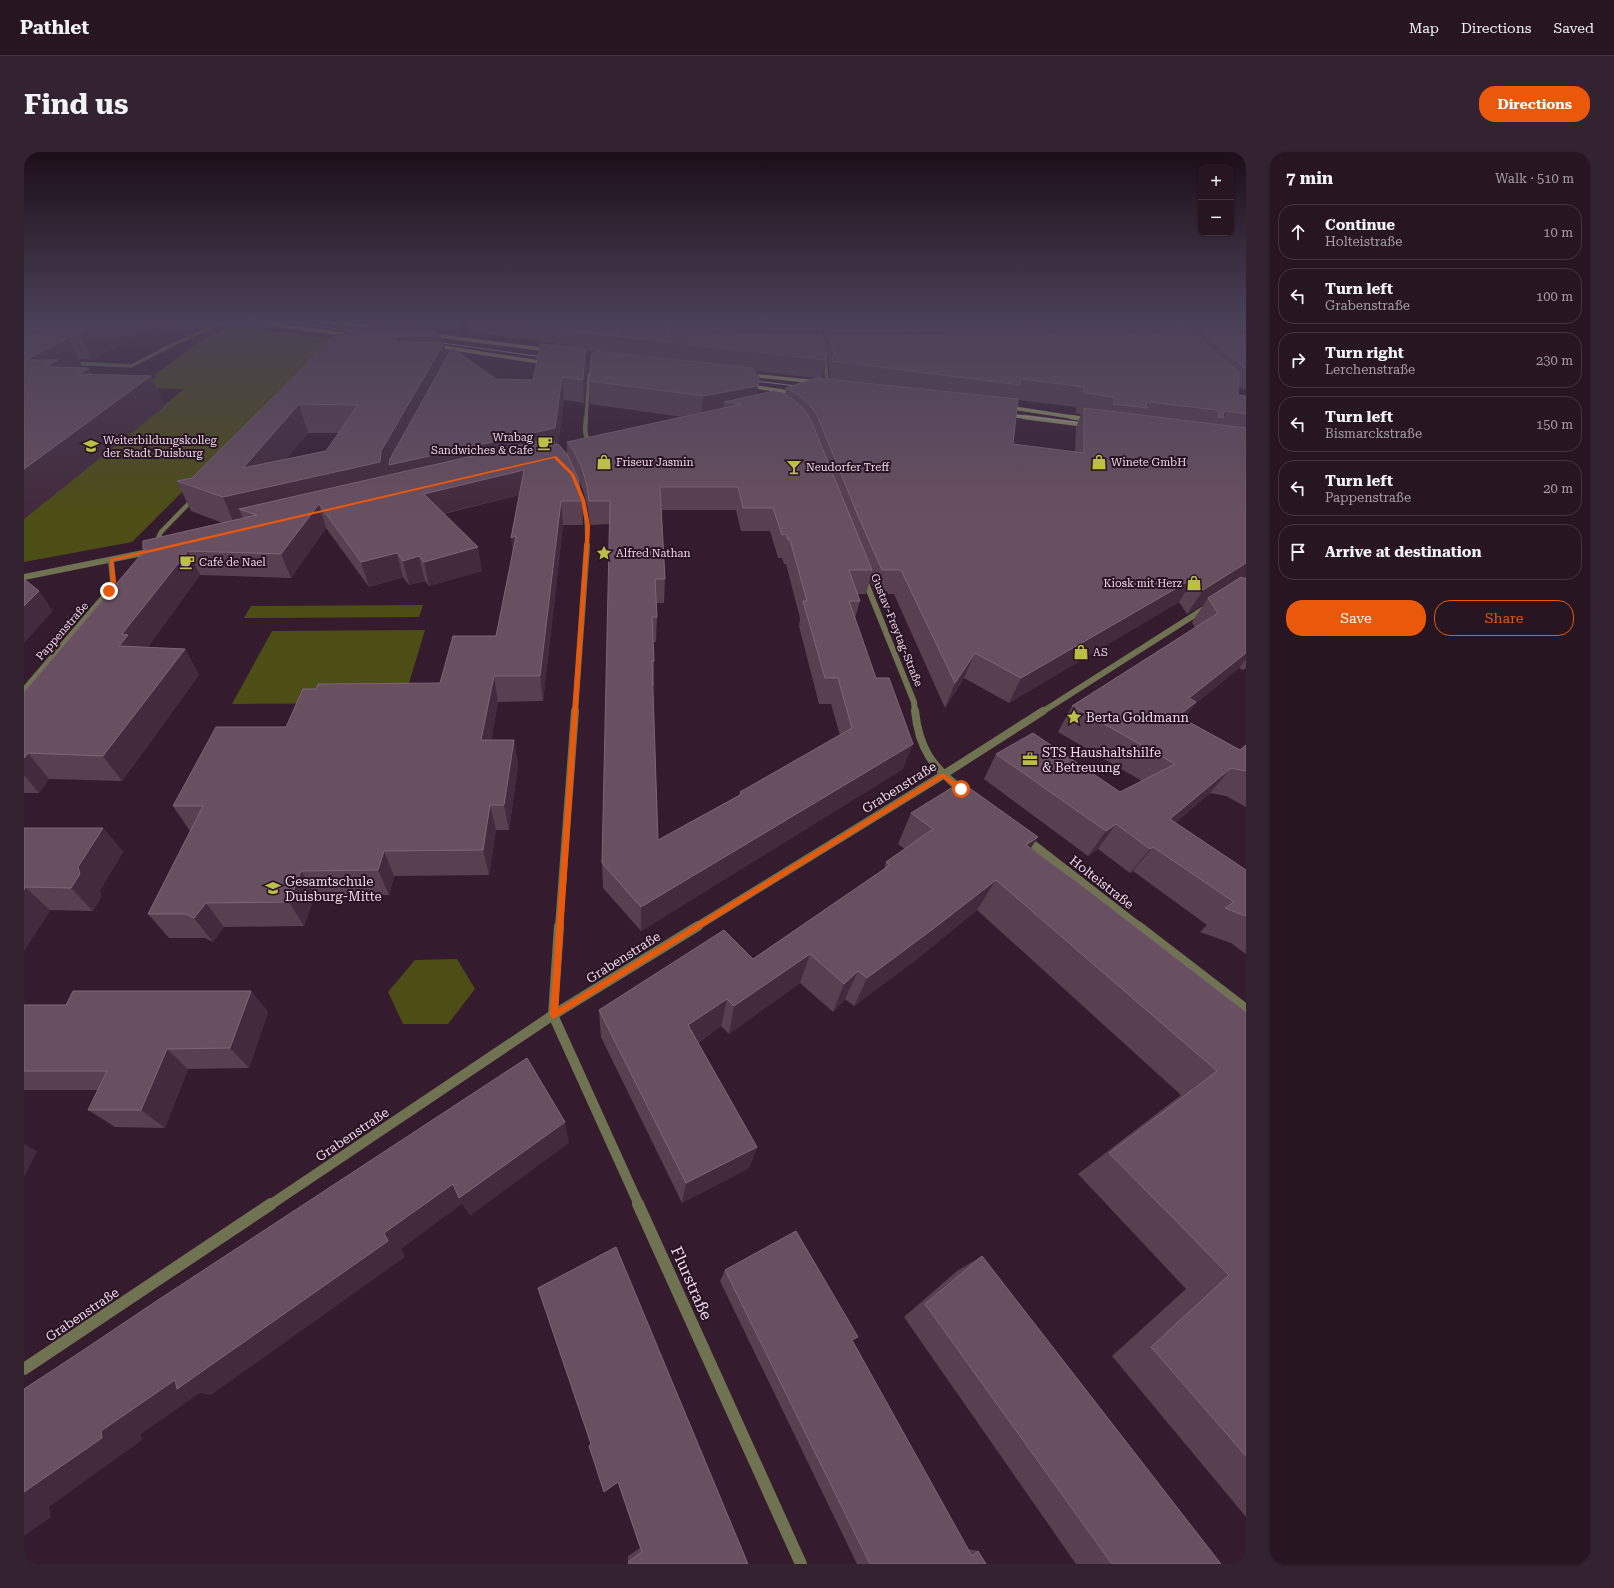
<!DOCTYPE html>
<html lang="en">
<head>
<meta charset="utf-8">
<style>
	:root { --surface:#271522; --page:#33222f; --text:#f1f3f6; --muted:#a49fa5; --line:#433440; --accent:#ea580c }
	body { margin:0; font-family:"Roboto Serif",serif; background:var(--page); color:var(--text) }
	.controls { position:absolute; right:12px; top:12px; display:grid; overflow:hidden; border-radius:8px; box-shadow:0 1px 3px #0004 }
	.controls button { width:36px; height:36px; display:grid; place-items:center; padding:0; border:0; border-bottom:1px solid var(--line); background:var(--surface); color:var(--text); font:20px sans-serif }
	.stop { position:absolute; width:12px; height:12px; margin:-9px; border:3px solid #ea580c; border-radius:50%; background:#fff }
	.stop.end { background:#ea580c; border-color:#fff; box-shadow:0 1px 4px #0008 }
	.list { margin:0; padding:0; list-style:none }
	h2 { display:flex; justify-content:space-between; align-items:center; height:52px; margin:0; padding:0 16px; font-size:17px }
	h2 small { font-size:13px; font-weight:400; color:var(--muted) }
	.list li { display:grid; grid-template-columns:26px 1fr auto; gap:12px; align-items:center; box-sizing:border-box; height:56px; margin:0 8px 8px; padding:0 8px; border:1px solid var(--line); border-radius:16px }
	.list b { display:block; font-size:15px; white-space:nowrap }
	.list p { margin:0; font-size:13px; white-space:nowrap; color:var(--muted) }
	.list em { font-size:13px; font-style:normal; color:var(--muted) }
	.actions { display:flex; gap:8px; padding:12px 16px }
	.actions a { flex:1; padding:9px 0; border:1px solid var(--accent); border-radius:16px; text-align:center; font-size:14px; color:var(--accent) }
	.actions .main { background:var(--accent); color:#fff }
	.icon { flex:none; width:22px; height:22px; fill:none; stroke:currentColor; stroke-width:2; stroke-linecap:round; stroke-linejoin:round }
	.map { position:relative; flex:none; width:1222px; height:1412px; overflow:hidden; border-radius:16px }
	header { display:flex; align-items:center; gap:24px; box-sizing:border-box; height:56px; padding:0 20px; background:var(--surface); border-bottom:1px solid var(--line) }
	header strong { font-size:19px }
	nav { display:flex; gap:22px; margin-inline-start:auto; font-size:14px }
	.intro { display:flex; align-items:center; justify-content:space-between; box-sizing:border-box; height:96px; padding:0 24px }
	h1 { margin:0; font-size:28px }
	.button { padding:10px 18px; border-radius:16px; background:var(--accent); color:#fff; font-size:14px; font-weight:700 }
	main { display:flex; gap:24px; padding:0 24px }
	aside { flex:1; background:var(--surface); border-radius:16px; box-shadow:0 1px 3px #0004 }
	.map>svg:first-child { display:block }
	.green { fill:#4c4e15 }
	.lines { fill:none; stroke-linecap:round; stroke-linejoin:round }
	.minor-far5 { stroke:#707351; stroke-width:3.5 }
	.minor-far4 { stroke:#707351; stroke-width:4.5 }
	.minor-far3 { stroke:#707351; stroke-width:6 }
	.minor-far2 { stroke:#707351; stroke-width:8 }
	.minor-far1 { stroke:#707351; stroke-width:10 }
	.minor { stroke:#707351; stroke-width:12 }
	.secondary-far1 { stroke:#9ba067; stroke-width:3.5 }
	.secondary { stroke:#9ba067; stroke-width:4.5 }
	.tram { stroke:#bcaab7; stroke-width:1 }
	.wall { fill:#584051; fill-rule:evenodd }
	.shaded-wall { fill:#432a3c }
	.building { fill:#685061; stroke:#7c6676; fill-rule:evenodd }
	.route { fill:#ea580c }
	.labels { text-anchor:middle; stroke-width:4; stroke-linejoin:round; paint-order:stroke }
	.far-poi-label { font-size:11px; fill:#ebdbe6; stroke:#291224; text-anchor:start }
	.far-street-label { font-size:11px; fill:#ebdbe6; stroke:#291224 }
	.poi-label { font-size:13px; fill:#ebdbe6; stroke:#291224; text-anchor:start }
	.street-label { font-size:13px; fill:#ebdbe6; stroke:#291224 }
	.near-street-label { font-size:16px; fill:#ebdbe6; stroke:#291224 }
</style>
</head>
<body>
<header>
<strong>Pathlet</strong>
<nav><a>Map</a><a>Directions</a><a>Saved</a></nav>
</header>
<div class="intro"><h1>Find us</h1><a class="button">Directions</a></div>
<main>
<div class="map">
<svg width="1222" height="1412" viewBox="0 0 1222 1412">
	<rect width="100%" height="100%" fill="#341c2e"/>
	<g class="green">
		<polygon points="209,174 316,188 245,253 108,390 0,410 0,367 160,237 119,236 134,224 130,223 181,186"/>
		<polygon points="399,453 395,465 220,466 227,454"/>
		<polygon points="401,478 379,551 208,552 248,479"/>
		<polygon points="433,807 451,837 424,872 379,872 364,840 391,808"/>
	</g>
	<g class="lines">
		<g class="minor-far5">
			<polyline points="642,167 645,188"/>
			<polyline points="320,172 330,167"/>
			<polyline points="46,211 107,214 150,192 207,167"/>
			<polyline points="798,236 803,227 800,200"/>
			<polyline points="562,266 565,223 570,217"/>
		</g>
		<g class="minor-far4">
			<path d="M562,265C561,279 559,283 569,294"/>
			<path d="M552,332C562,354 564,370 563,394"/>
			<polyline points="136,394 134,386 137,380 172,344"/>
		</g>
		<g class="minor-far3">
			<polyline points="136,393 137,396"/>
			<polyline points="0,425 129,399"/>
			<polyline points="840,426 890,550 891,560"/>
			<polyline points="0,538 85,439 89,430 87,408"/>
			<polyline points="551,560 563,393"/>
			<polyline points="1018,560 1183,455"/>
		</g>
		<g class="minor-far2">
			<path d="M891,559C895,598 909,615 939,639"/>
			<polyline points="1001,686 1116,775"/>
			<polyline points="535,775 551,559"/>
			<polyline points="672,775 919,623 1019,559"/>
		</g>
		<g class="minor-far1">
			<polyline points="535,774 529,863 615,1053"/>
			<polyline points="1114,774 1222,857"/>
			<polyline points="246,1053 529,863 674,774"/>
		</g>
		<g class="minor">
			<polyline points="614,1052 777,1412"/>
			<polyline points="0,1217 247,1052"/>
		</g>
		<g class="secondary-far1">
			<polyline points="204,167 328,183"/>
			<polyline points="280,167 352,176"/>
			<polyline points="406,183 525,198"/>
			<polyline points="411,194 522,211"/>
			<polyline points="725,223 793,230"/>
			<polyline points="725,234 773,241"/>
			<polyline points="983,255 1054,266"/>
			<polyline points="983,263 1008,266"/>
		</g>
		<g class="secondary">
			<polyline points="1000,265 1063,273"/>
			<polyline points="1047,265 1066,268"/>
		</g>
		<g class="tram">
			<polyline points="234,167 337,180"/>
			<polyline points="411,190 526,206"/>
			<polyline points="724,228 780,235"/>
			<polyline points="982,262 1065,272"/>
		</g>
	</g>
	<g class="wall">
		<polygon points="0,167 198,167 167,180 128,175 68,208 55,207 58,214 55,216 65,216 68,223 127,224 141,254 0,367"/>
		<path d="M349,167H435V179L403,175L417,184L418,191L423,205L472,227L509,228L531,194V191L446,180L444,167H641L642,175L644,178V184L647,183L645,167H796L798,177L797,184L803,203L799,227H805L806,222L803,202L804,196H802L797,167H1222V237L1214,236V243L1222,244V516L1219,518L1215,516L1171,552L1160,567L1216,598L1222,593V655L1202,644L1186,641L1151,671L1222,718V802L1207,791L1176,780L1183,773L1109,719L1106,721L1074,697L1064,704L960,627L972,602L1096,640L1118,629L1034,580L1048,554L1171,476L1168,470L1180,452L1163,462L1155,450L985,551L940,526L921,556L870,442H852L846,428L842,442H833L836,449L831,466L879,617L617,779L579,736L578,711L586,372L566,373L564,357L559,338L554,326L558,349L559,373H539L519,549L474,550L467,588H490L494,613L485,678H472L465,723L370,724L365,743H291L280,774L200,775L189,790L181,786H145L124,762L166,679L149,654L262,575L416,531L472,484L489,400L495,343L420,362L458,419L405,434L401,429L385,433L379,425L345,435L302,376L267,426L176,423L123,496L161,497L175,523L98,629L25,627L15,641H0V540L120,399L119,397L199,371L167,359L153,329L168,326L362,169ZM563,199L570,200L565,229L566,252L659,265L543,290V302L534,292L540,248L560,251L562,223L564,219ZM731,219L791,226L762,236L761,243H733L735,224ZM994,248L1052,255V261L1057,262L1052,276L1051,300L989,292ZM284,281H315L302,299L262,307ZM637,358H712L717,379H746L754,406H758L760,412H762L776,466L775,474L795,552H807L816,583L716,640L715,643L634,688L628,534H630V509L629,490H632L633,465L632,451H640L641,427Z"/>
		<polygon points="887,661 1014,685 1006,696 1222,860 1222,1365 1088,1204 1162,1137 1054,1022 1157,943 953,758 893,807 830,854 821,847 809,860 776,831 705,882 697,874 674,891 733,995 725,1016 658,1051 577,885 575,858 729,807 860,717 862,710 881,697 874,692"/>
		<polygon points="0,676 79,676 99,700 76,738 77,745 69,759 26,758 0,799"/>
		<polygon points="227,839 244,860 225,916 164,917 141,976 91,975 64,958 74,938 0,938 0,853 42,853"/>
		<polygon points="958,1104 1197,1412 1052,1412 880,1165 933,1119"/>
		<polygon points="701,1118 828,1188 944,1397 954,1399 962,1412 833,1412 696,1129"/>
		<polygon points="565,1294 724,1412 604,1410 604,1404 616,1396 594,1330"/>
	</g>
	<g class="shaded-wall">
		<polygon points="82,167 125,167 128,175 68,208 55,180"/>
		<polygon points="162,167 198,167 167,180"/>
		<polygon points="433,167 435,167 435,179"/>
		<polygon points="598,179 598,185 595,181"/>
		<polygon points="375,184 380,209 377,214 372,185"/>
		<polygon points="44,186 58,214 42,223 2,208"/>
		<polygon points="420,191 425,216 374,311 538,225 540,248 533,300 295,352 302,376 267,426 257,402 233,363 215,357 222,373 212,376 199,345 219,316 275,252 284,281 239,336 357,299"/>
		<polygon points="563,198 564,219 562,223 560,251 559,228 561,201"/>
		<polygon points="803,203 800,222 798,227 802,208"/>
		<polygon points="65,216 79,245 54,222"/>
		<polygon points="127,224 141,254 0,367 0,317"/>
		<polygon points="735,224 733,246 718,252 700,250 699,263 677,267 679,244"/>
		<polygon points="1126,250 1123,256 1122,252"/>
		<polygon points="1203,259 1200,266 1199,261"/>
		<polygon points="500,318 502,341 405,365 400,342"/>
		<polygon points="537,349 539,373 519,549 516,524"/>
		<polygon points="492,384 490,410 487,386"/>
		<polygon points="454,395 458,419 405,434 400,410"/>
		<polygon points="164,399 176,423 117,504 95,494 98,482"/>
		<polygon points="373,401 379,425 345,435 337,410"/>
		<polygon points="395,404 401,429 385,433 379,409"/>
		<polygon points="1222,411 1222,423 1220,426 1184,446 1180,452 1163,462 1179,438"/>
		<polygon points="1170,426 1155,450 985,551 997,526"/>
		<polygon points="15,439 29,459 0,491 0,454"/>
		<polygon points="161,497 175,523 98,629 79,604"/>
		<polygon points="951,501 940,526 921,556 931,531"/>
		<polygon points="1222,501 1222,507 1215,516 1171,552 1154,575 1136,589 1165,546"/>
		<polygon points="470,524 474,550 463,613 457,588"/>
		<polygon points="490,588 494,613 485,678 480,653"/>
		<polygon points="889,592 879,617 617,779 617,755"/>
		<polygon points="4,601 25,627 15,641 0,623 0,606"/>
		<polygon points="1207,616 1186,641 1126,692 1146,667"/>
		<polygon points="466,653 472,678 465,723 459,698"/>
		<polygon points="1092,672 1074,697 1064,704 1082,679"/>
		<polygon points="79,676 99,700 76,738 77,745 69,759 47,736 54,715"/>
		<polygon points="1014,685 994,716 1002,693"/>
		<polygon points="1129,695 1109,719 1106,721 1126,697"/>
		<polygon points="360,699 370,724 365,743 354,718"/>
		<polygon points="277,719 291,743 280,774 265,750"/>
		<polygon points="972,728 953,758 893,807 830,854 843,826"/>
		<polygon points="1,735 26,758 0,799 0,738"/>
		<polygon points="182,751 200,775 189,790 170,766"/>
		<polygon points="786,802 776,831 705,882 710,854"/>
		<polygon points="834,819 821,847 809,860 820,832"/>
		<polygon points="227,839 244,860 225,916 206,896"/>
		<polygon points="703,847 697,874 661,900 664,873"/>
		<polygon points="143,897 164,917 141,976 117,958"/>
		<polygon points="541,970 545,991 446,1064 438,1052 377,1097 381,1105 187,1243 176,1241 117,1282 118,1288 25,1355 27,1365 0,1384 0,1340 77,1279 429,1032"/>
		<polygon points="0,992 13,999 0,1025"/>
		<polygon points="733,995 725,1016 658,1051 662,1031"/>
	</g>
	<g class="building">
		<polygon points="0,167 82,167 55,180 0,177"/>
		<polygon points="476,167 641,167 642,175 644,178 598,179 595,181 598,185 641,185 655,181 661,183 799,184 803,203 802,208 530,177 535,174"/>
		<polygon points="648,167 796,167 798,177 661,177 649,173"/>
		<polygon points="803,167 997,167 1010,177 805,178"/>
		<polygon points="1007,167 1150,167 1162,176 1021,177"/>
		<polygon points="1160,167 1222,167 1222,176 1172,176"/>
		<path d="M363,168L400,173L417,184H375L372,185V188L375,190L420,191L357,299L356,310L199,345L153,329L168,326L270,225L308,185ZM275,252L334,253L302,299L219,316Z"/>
		<polygon points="1169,182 1215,220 1214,243 1222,244 1222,262 1203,259 1199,261 1200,266 1194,265 1195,261 1192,258 1126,250 1122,252 1124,256 1089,252 1091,249 1089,245 1060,241 1060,235 997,227 996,233 808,209 810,203 806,184"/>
		<polygon points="1179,182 1222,182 1222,217"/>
		<polygon points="0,183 44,186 2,208 34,208 22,215 65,216 54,222 127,224 0,317"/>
		<polygon points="517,192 563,198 561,201 559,228 538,225 531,276 365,313 366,307 428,196 472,227 509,228"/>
		<polygon points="571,199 728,216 735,224 734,234 679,244 565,229 567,203"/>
		<polygon points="792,226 994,247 989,292 1060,301 1060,256 1222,276 1222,411 1179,438 1170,426 997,526 951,501 931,531 877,418 858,418 835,366 793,263 785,252 773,242 762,236"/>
		<path d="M750,239L761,242L768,247L779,256L786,266L848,418H825L836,449H825L852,526H865L889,592L617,755L578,711L586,349H565L563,334L558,316L550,299L543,290L718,252L700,250ZM636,335H714L719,356H749L758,383L762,382L764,388H766L783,449H779L801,526H814L828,576L716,640L718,642L634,688L628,509H630L628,465H633L631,427H641Z"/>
		<polygon points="528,286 530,289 530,293 534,292 543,302 554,326 558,349 537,349 516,524 470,524 457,588 490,588 480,653 466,653 459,698 360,699 354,718 277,719 265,750 182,751 170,766 162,762 124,762 179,654 149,654 192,575 262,575 279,537 292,537 294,532 416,531 429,484 472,484 492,384 487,386 500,318 400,342 454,395 400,410 395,404 379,409 373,401 337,410 295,352 257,402 164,399 98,482 104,483 95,494 161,497 79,604 4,601 0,606 0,540 122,397 119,397 119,389 233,363 215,357"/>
		<polygon points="1217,425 1222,427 1222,501 1165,546 1172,550 1154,564 1216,598 1222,593 1222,619 1207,616 1146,667 1222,718 1222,764 1201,756 1210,750 1129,695 1126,697 1092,672 1082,679 972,602 1009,581 1096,640 1151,612 1048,554 1194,461 1184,446"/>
		<polygon points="0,427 15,439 0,454"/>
		<polygon points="937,630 1014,685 1002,693 1056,732 1222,860 1222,1304 1127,1195 1205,1123 1085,1001 1193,919 972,728 909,777 843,826 834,819 820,832 786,802 710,854 703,847 664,873 733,995 662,1031 575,858 700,778 729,807 866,713 862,710 909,677 887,661"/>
		<polygon points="0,676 79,676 54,715 56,722 47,736 1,735 0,738"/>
		<polygon points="49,839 227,839 206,896 143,897 117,958 64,958 83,919 0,919 0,853 42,853"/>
		<polygon points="503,906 541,970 435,1046 429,1032 360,1081 364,1089 153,1237 151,1228 77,1279 78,1286 0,1340 0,1237 58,1199 131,1150"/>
		<polygon points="772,1079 834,1185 828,1188 948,1404 954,1399 962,1412 846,1412 701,1118"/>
		<polygon points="592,1095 724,1412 605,1412 604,1410 618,1400 594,1330 580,1340 565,1294 567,1292 514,1136"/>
		<polygon points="958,1104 1197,1412 1088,1412 901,1152"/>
	</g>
	<linearGradient id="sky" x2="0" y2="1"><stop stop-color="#1d0f19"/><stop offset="0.46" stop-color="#4a4057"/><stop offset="1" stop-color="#4a4057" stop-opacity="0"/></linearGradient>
	<rect width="1222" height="364" fill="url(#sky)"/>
	<polygon class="route" points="532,304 550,322 561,348 566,374 534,857 917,622 921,622 940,637 935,638 919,626 529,867 526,864 562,374 557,348 547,323 530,306 89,409 92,430 87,440 83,439 87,430 86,407"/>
	<defs>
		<g id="cafe-bare" transform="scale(1.2)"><path d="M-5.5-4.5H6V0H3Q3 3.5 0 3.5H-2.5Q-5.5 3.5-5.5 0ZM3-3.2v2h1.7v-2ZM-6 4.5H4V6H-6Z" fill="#bac045" stroke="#291224" stroke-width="2.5" paint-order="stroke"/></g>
		<g id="school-bare" transform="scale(1.2)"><path d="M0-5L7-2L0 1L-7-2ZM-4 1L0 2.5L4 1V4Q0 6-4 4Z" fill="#bac045" stroke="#291224" stroke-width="2.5" paint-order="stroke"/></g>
		<g id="shop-bare" transform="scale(1.2)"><path d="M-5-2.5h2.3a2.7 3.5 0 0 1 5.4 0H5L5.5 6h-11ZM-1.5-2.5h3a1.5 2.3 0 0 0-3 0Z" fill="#bac045" stroke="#291224" stroke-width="2.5" paint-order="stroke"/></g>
		<g id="bar-bare" transform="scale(1.2)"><path d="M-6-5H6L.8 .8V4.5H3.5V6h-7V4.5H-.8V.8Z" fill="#bac045" stroke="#291224" stroke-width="2.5" paint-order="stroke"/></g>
		<g id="sight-bare" transform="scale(1.2)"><path d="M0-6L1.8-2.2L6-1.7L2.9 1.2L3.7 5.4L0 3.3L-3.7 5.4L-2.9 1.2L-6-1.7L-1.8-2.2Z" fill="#bac045" stroke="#291224" stroke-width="2.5" paint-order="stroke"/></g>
		<g id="office-bare" transform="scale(1.2)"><path d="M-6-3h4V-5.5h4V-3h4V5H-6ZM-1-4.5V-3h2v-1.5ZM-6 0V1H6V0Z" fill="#bac045" stroke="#291224" stroke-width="2.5" paint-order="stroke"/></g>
	</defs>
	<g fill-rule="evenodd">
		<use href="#cafe-bare" x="521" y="291"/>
		<use href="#school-bare" x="67" y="294"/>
		<use href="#shop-bare" x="580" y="310"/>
		<use href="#shop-bare" x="1075" y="310"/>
		<use href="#bar-bare" x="770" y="315"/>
		<use href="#sight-bare" x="580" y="401"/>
		<use href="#cafe-bare" x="163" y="410"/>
		<use href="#shop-bare" x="1170" y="431"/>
		<use href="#shop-bare" x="1057" y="500"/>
		<use href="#sight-bare" x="1050" y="565"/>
		<use href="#office-bare" x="1006" y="607"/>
		<use href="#school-bare" x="249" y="736"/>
	</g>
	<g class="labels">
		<g class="far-poi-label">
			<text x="509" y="289" text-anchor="end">Wrabag<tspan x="509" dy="13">Sandwiches &amp; Cafe</tspan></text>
			<text x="79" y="292">Weiterbildungskolleg<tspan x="79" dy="13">der Stadt Duisburg</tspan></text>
			<text x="592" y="314">Friseur Jasmin</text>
			<text x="1087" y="314">Winete GmbH</text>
			<text x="782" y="319">Neudorfer Treff</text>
			<text x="592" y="405">Alfred Nathan</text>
			<text x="175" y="414">Café de Nael</text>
			<text x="1158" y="435" text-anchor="end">Kiosk mit Herz</text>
			<text x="1069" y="504">AS</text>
		</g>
		<g class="far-street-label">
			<text transform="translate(873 478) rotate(68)" y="4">Gustav-Freytag-Straße</text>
			<text transform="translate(38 479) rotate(-49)" y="4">Pappenstraße</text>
		</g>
		<g class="poi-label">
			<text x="1062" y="570">Berta Goldmann</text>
			<text x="1018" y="605">STS Haushaltshilfe<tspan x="1018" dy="15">&amp; Betreuung</tspan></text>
			<text x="261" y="734">Gesamtschule<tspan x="261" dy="15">Duisburg-Mitte</tspan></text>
		</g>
		<g class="street-label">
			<text transform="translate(875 635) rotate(-32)" y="5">Grabenstraße</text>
			<text transform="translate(1078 730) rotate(38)" y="5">Holteistraße</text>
			<text transform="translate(599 805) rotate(-32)" y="5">Grabenstraße</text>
			<text transform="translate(328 982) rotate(-34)" y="5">Grabenstraße</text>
			<text transform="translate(58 1162) rotate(-34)" y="5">Grabenstraße</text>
		</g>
		<g class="near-street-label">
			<text transform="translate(668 1131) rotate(66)" y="6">Flurstraße</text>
		</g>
	</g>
</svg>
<div class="controls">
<button>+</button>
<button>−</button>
</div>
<div class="stop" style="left:937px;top:637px"></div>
<div class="stop end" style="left:85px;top:439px"></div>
</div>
<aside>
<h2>7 min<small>Walk · 510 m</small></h2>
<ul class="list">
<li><svg class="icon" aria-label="ahead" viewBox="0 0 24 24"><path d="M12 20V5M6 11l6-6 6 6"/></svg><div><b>Continue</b><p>Holteistraße</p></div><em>10 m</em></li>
<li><svg class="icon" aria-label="left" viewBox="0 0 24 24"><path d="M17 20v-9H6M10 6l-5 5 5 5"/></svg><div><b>Turn left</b><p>Grabenstraße</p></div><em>100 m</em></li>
<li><svg class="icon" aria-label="right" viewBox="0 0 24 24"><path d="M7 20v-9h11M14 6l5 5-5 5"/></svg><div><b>Turn right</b><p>Lerchenstraße</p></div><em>230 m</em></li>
<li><svg class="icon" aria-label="left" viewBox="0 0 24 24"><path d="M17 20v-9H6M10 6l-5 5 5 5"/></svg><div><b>Turn left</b><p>Bismarckstraße</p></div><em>150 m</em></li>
<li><svg class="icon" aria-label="left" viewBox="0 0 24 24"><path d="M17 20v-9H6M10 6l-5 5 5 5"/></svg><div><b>Turn left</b><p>Pappenstraße</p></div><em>20 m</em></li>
<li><svg class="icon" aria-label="arrive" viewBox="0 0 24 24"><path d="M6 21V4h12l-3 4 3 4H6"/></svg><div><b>Arrive at destination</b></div></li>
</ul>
<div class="actions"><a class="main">Save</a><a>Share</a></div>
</aside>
</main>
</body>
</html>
